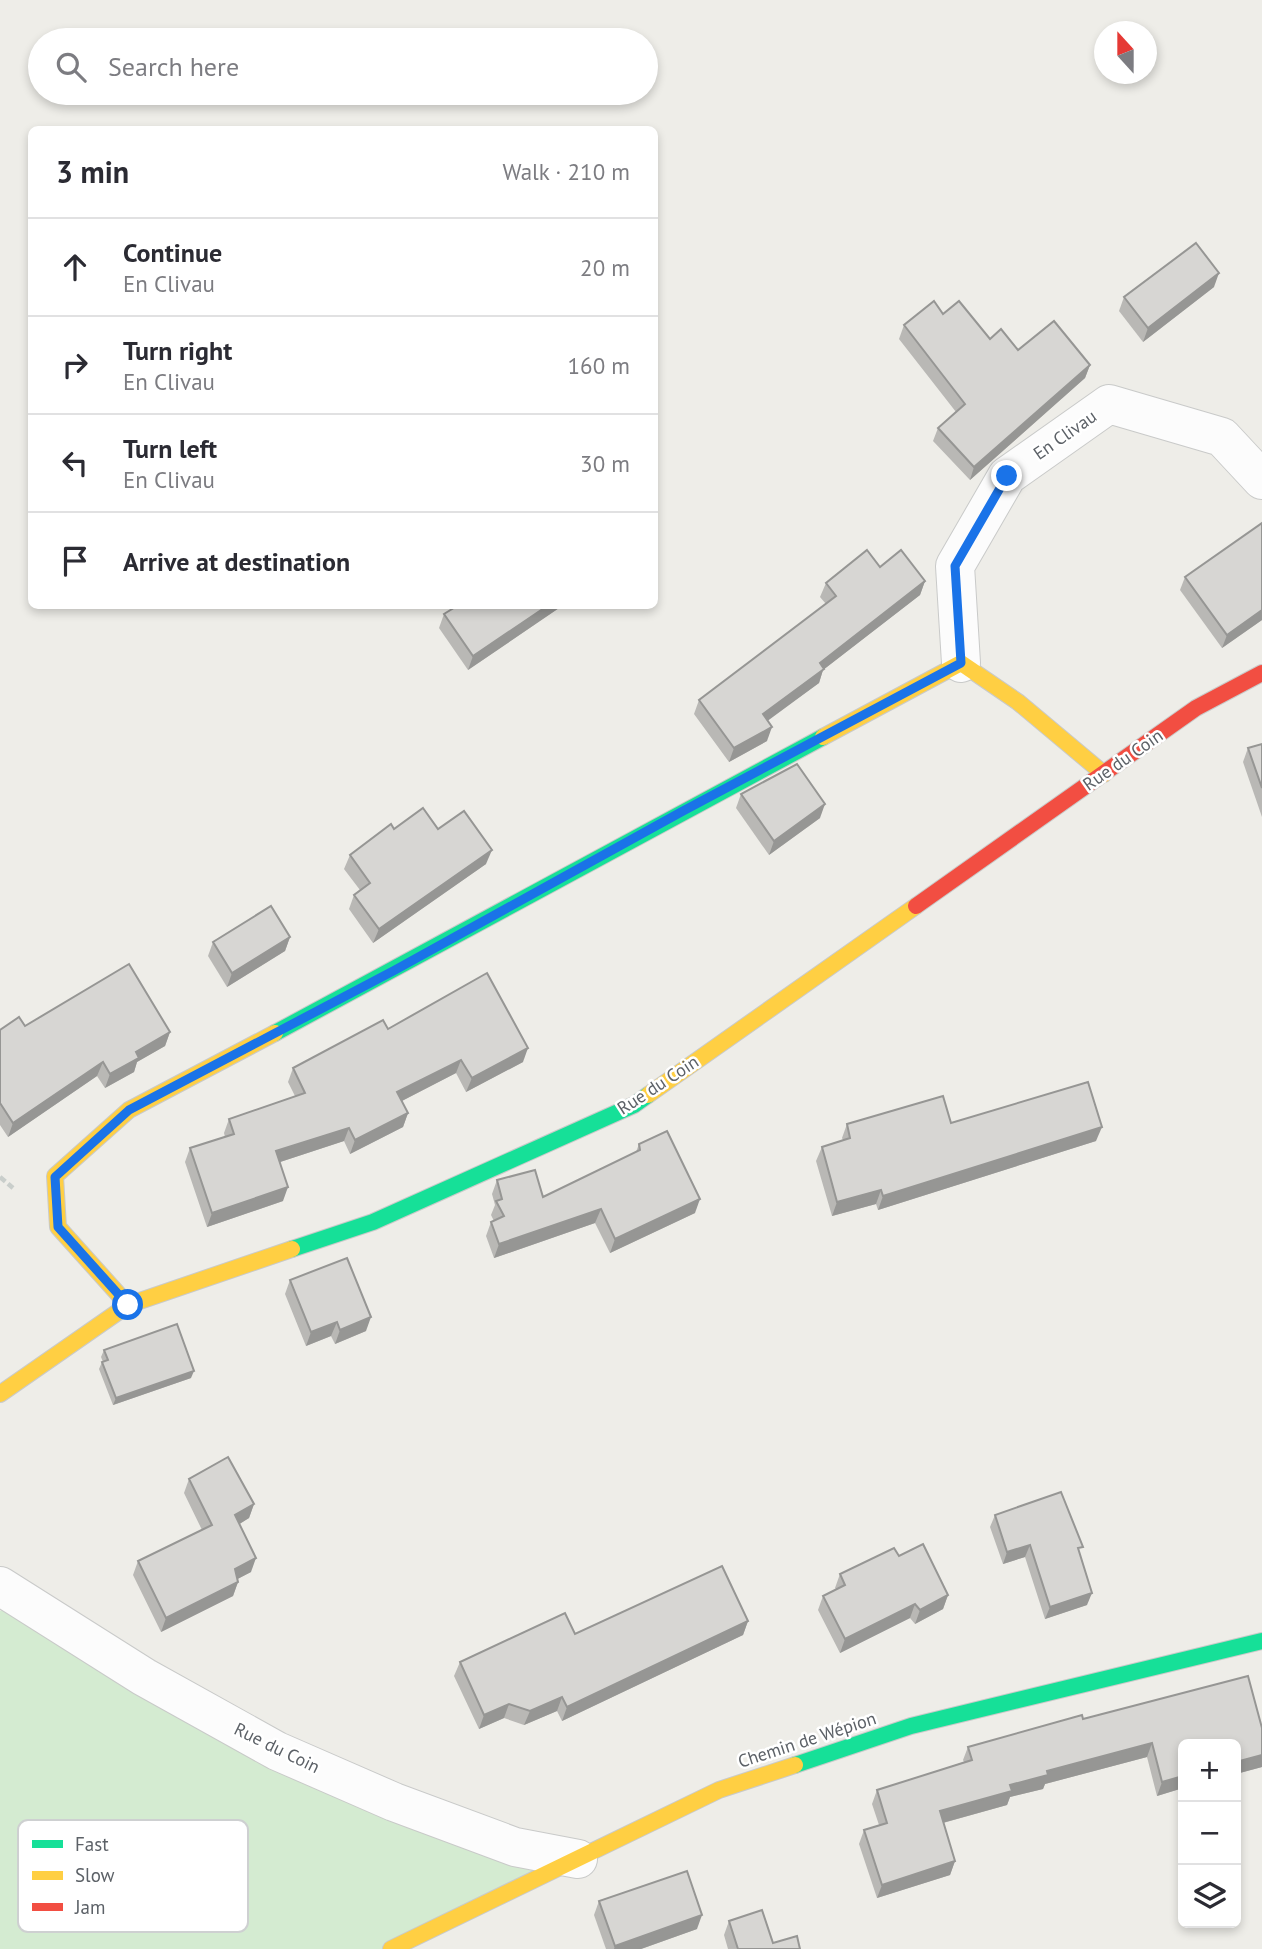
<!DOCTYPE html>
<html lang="en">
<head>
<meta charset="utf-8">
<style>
	:root { --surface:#fff; --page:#f2f2f3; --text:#2b2b33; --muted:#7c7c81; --line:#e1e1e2 }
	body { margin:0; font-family:"PT Sans",sans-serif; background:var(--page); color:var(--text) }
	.controls { position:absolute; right:21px; bottom:21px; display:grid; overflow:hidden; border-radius:10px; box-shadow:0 4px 10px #0003 }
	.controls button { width:63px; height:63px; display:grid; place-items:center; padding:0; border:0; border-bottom:2px solid var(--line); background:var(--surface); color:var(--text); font:35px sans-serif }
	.compass { position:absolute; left:1094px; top:21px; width:63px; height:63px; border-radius:50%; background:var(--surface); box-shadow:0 4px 10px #0003; rotate:339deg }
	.stop { position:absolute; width:21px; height:21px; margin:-16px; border:5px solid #1a73e8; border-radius:50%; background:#fff }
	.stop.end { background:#1a73e8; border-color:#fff; box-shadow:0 2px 7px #0008 }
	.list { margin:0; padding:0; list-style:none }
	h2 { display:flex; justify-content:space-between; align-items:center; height:91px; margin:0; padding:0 28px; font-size:30px }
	h2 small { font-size:23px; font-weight:400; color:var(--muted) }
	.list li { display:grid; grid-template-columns:46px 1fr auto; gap:21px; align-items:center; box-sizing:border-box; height:98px; padding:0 28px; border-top:2px solid var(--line) }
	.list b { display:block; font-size:26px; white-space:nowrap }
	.list p { margin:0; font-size:23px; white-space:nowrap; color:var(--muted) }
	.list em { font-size:23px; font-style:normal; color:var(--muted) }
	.icon { flex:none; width:38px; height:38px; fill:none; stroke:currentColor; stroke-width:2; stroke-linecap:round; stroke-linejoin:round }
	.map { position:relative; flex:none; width:1262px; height:1949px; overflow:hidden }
	.search { position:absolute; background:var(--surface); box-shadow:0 4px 10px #0003; left:28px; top:28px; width:630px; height:77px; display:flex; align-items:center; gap:18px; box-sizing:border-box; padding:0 24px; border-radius:38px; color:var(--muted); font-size:26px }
	.panel { position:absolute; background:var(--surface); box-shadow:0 4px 10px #0003; left:28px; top:126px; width:630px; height:483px; border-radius:10px }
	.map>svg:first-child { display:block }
	.green { fill:#d4ebd1 }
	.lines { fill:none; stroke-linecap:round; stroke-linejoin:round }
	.street-casing { stroke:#c9cac9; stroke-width:40 }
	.fast-casing { stroke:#c9cac9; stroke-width:18 }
	.slow-casing { stroke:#c9cac9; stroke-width:18 }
	.jam-casing { stroke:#c9cac9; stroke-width:18 }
	.path { stroke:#c9cecb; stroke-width:4.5; stroke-dasharray:7 3.5; stroke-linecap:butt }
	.street { stroke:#fcfcfc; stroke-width:38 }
	.fast { stroke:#16e098; stroke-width:16 }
	.slow { stroke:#ffcf43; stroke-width:16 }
	.jam { stroke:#f24e42; stroke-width:16 }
	.wall { fill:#b9b8b5 }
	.shaded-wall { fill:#969694 }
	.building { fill:#d7d6d3; stroke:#969694; stroke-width:2 }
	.route { stroke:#1a73e8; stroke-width:9 }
	.labels { text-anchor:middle; stroke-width:5; stroke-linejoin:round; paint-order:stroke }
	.street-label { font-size:18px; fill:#5c6167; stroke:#fff }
	.key { fill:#fff; stroke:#ced0d1; stroke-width:2 }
	.key-label { font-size:19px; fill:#5c6167 }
</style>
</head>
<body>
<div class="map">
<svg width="1262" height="1949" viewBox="0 0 1262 1949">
	<rect width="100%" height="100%" fill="#eeede8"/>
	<polygon class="green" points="22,1599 277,1751 578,1859 390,1949 0,1949 0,1611"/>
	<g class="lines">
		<g class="street-casing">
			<g id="street">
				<polyline points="961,663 955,566 1007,476 1109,404 1222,437 1262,480"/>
				<polyline points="0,1586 144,1677 277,1751 394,1802 515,1847 578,1859"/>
			</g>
		</g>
		<g class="fast-casing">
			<g id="fast">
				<polyline points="275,1033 823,737"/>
				<polyline points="292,1249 373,1222 634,1105 648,1095"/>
				<polyline points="795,1765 911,1726 1262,1641"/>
			</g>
		</g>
		<g class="slow-casing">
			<g id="slow">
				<polyline points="823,737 961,663 1018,702 1104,774"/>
				<polyline points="648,1095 916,906"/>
				<polyline points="128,1305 58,1227 55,1176 129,1110 275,1033"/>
				<polyline points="0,1394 128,1305 292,1249"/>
				<polyline points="391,1949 719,1790 795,1765"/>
			</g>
		</g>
		<g class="jam-casing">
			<polyline id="jam" points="916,906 1196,708 1262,673"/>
		</g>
		<polyline class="path" points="0,1177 13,1188"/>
		<use href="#street" class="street"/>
		<use href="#fast" class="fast"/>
		<use href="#slow" class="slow"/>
		<use href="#jam" class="jam"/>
	</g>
	<g class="wall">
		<polygon points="1214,287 1143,342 1119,311 1124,297"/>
		<polygon points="943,314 990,339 1018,350 1090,365 1085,378 970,480 933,441 938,428 956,412 899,339 904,325"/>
		<polygon points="880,567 925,581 920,595 823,670 819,683 767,720 767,741 729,762 694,714 699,700 826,604 820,597 826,583"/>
		<polygon points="1185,577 1262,620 1222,648 1180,590"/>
		<polygon points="562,606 468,670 439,628 444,614"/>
		<polygon points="1262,744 1262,817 1243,762 1248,748"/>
		<polygon points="741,794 820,818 769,855 736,808"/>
		<polygon points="394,829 438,829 486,864 373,943 349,909 354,895 360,890 344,869 350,855"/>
		<polygon points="290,937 285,951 227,987 208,956 213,942"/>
		<polygon points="25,1026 170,1032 165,1046 137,1062 134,1072 105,1088 97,1076 8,1137 0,1125 0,1030"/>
		<polygon points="388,1029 523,1062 466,1092 456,1073 402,1101 408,1113 403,1127 350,1154 344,1141 280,1162 283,1201 207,1227 185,1162 190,1148 225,1137 224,1133 229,1119 295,1096 288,1082 293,1068"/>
		<polygon points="951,1123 1096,1141 878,1210 876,1204 832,1216 816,1161 822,1147 843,1140 842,1138 847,1124"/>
		<polygon points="639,1144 695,1213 610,1253 595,1223 494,1258 486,1236 491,1222 494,1221 491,1215 495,1205 492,1194 497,1180 543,1197 636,1152"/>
		<polygon points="290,1280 366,1331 335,1344 331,1336 306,1346 285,1294"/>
		<polygon points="104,1350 191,1378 113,1405 99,1369 102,1362 103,1362 101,1357"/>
		<polygon points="189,1479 254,1504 249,1518 239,1524 251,1572 237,1579 238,1582 233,1596 161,1632 133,1575 138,1561 202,1530 184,1493"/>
		<polygon points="995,1515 1080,1555 1087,1605 1045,1619 1025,1557 1003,1564 990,1527"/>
		<polygon points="899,1556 948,1595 943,1609 915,1624 910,1618 840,1653 818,1610 823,1596 836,1589 835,1588 840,1574"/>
		<polygon points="748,1621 743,1635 562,1721 557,1711 524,1725 504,1718 479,1729 454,1676 460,1662 575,1634"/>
		<polygon points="1083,1719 1262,1728 1262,1767 1236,1774 1183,1744 1183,1788 1157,1796 1147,1757 1045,1784 1043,1789 1010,1797 1007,1805 943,1823 955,1861 950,1875 877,1898 859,1844 864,1830 879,1825 872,1804 877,1790 964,1762 963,1760 968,1747"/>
		<polygon points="599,1901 697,1929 641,1949 606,1949 594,1915"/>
		<polygon points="729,1921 773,1943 800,1949 728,1949 724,1935"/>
	</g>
	<g class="shaded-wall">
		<polygon points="1219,273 1214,287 1143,342 1148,328"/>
		<polygon points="1090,365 1085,378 970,480 974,467"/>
		<polygon points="925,581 920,595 823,670 819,683 758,728 763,714 820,663"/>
		<polygon points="547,606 562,606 468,670 473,656"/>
		<polygon points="1262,610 1262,620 1222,648 1227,635"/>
		<polygon points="772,727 767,741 729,762 734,748"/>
		<polygon points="825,804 820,818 769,855 774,841"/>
		<polygon points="492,850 486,864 373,943 379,929"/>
		<polygon points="290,937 285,951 227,987 232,973"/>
		<polygon points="170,1032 165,1046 137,1062 134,1072 105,1088 110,1074 136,1052"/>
		<polygon points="528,1048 523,1062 466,1092 472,1078"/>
		<polygon points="461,1060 456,1073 392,1106 397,1092"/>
		<polygon points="103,1062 97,1076 8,1137 13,1123"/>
		<polygon points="408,1113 403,1127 350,1154 355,1140"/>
		<polygon points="1102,1127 1096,1141 878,1210 883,1196"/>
		<polygon points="349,1128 344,1141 271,1165 276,1151"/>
		<polygon points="288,1187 283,1201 207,1227 212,1213"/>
		<polygon points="881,1190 876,1204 832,1216 837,1202"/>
		<polygon points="700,1199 695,1213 610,1253 615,1239"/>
		<polygon points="601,1209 595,1223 494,1258 499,1244"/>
		<polygon points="371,1317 366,1331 335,1344 340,1330"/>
		<polygon points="337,1322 331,1336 306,1346 311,1332"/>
		<polygon points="194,1371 191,1378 113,1405 116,1398"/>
		<polygon points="254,1504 249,1518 230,1530 235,1515"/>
		<polygon points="1030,1545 1025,1557 1003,1564 1007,1552"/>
		<polygon points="256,1558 251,1572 230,1583 235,1569"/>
		<polygon points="238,1582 233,1596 161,1632 166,1618"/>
		<polygon points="1092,1593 1087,1605 1045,1619 1050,1607"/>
		<polygon points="948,1595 943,1609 915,1624 920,1610"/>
		<polygon points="915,1604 910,1618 840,1653 845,1639"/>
		<polygon points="748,1621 743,1635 562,1721 567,1707"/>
		<polygon points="562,1697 557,1711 524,1725 530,1711"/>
		<polygon points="509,1704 504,1718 479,1729 484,1715"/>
		<polygon points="1152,1743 1147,1757 1045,1784 1043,1789 1010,1797 1007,1805 935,1825 940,1811 1047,1771"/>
		<polygon points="1262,1755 1262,1767 1236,1774 1236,1762"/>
		<polygon points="1183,1776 1183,1788 1157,1796 1162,1782"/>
		<polygon points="955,1861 950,1875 877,1898 882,1885"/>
		<polygon points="702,1915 697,1929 641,1949 614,1949 615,1946"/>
	</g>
	<g class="building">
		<polygon points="1196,243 1219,273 1148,328 1124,297"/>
		<polygon points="934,301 943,314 959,301 990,339 1001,329 1018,350 1054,321 1090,365 974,467 938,428 965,404 904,325"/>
		<polygon points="1262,523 1262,610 1227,635 1185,577"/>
		<polygon points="867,550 880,567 901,550 925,581 820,663 824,669 763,714 772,727 734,748 699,700 836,596 826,583"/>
		<polygon points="457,606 547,606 473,656 444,614"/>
		<polygon points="1262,744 1262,788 1248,748"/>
		<polygon points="797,764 825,804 774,841 741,794"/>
		<polygon points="423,808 438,829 464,811 492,850 379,929 354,895 370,883 350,855 391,824 394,829"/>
		<polygon points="271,906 290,937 232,973 213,942"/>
		<polygon points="129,964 170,1032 136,1052 139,1058 110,1074 103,1062 13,1123 0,1103 0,1030 19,1017 25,1026"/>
		<polygon points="487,973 528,1048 472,1078 461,1060 397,1092 408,1113 355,1140 349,1128 276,1151 288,1187 212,1213 190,1148 234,1134 229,1119 305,1093 293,1068 383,1020 388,1029"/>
		<polygon points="1088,1082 1102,1127 883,1196 881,1190 837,1202 822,1147 850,1138 847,1124 943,1096 951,1123"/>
		<polygon points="667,1131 700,1199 615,1239 601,1209 499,1244 491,1222 504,1216 496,1201 502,1199 497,1180 535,1170 543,1197 640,1150 639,1144"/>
		<polygon points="347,1258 371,1317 340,1330 337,1322 311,1332 290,1280"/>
		<polygon points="177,1324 194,1371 116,1398 102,1362 108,1360 104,1350"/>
		<polygon points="228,1457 254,1504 235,1515 256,1558 235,1569 238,1582 166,1618 138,1561 212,1525 189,1479"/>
		<polygon points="1061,1492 1083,1547 1078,1548 1092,1593 1050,1607 1030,1545 1007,1552 995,1515"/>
		<polygon points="923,1544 948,1595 920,1610 915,1604 845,1639 823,1596 845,1585 840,1574 894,1548 899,1556"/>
		<polygon points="722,1566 748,1621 567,1707 562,1697 530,1711 509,1704 484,1715 460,1662 565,1613 575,1634"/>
		<polygon points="1248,1676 1262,1728 1262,1755 1236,1762 1236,1744 1183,1744 1183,1776 1162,1782 1152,1743 1047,1771 1048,1775 1010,1785 1012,1791 940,1811 955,1861 882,1885 864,1830 887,1823 877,1790 972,1760 968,1747 1082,1715 1083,1719"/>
		<polygon points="687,1871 702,1915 615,1946 599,1901"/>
		<polygon points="762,1910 773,1943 797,1936 800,1949 738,1949 729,1921"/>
	</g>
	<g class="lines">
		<polyline class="route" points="128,1305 58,1227 55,1177 129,1110 395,970 683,811 961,663 955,566 1007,476"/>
	</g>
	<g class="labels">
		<g class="street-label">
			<text transform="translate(1065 435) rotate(-35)" y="6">En Clivau</text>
			<text transform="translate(1123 760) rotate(-35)" y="6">Rue du Coin</text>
			<text transform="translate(658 1085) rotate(-33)" y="6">Rue du Coin</text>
			<text transform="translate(807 1740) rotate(-18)" y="6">Chemin de Wépion</text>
			<text transform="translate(277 1748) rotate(26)" y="6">Rue du Coin</text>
		</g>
	</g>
	<rect x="18" y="1820" width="230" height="112" rx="10" class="key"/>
	<rect x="32" y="1840" width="31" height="8" fill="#16e098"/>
	<rect x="32" y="1871" width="31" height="9" fill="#ffcf43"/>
	<rect x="32" y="1903" width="31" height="8" fill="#f24e42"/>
	<g class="key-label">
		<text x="75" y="1851">Fast</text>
		<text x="75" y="1882">Slow</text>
		<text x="75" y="1914">Jam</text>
	</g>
</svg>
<div class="controls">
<button>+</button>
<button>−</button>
<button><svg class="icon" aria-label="layers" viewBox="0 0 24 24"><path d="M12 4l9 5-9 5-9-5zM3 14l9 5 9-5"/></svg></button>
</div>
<svg class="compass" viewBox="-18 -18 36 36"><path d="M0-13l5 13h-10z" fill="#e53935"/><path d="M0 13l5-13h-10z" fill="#7c7c81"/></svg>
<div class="stop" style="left:128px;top:1305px"></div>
<div class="stop end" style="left:1007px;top:476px"></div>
<div class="search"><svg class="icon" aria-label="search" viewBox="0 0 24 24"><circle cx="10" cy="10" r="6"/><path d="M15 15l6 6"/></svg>Search here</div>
<section class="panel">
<h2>3 min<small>Walk · 210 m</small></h2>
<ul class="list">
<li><svg class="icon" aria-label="ahead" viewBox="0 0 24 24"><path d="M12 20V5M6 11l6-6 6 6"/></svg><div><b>Continue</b><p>En Clivau</p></div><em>20 m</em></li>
<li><svg class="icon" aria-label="right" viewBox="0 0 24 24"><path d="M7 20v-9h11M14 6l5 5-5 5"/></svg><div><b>Turn right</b><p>En Clivau</p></div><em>160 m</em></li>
<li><svg class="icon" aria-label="left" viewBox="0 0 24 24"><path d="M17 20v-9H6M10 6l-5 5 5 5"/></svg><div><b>Turn left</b><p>En Clivau</p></div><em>30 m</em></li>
<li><svg class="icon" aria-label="arrive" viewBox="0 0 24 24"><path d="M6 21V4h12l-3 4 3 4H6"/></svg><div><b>Arrive at destination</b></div></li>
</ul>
</section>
</div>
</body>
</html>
